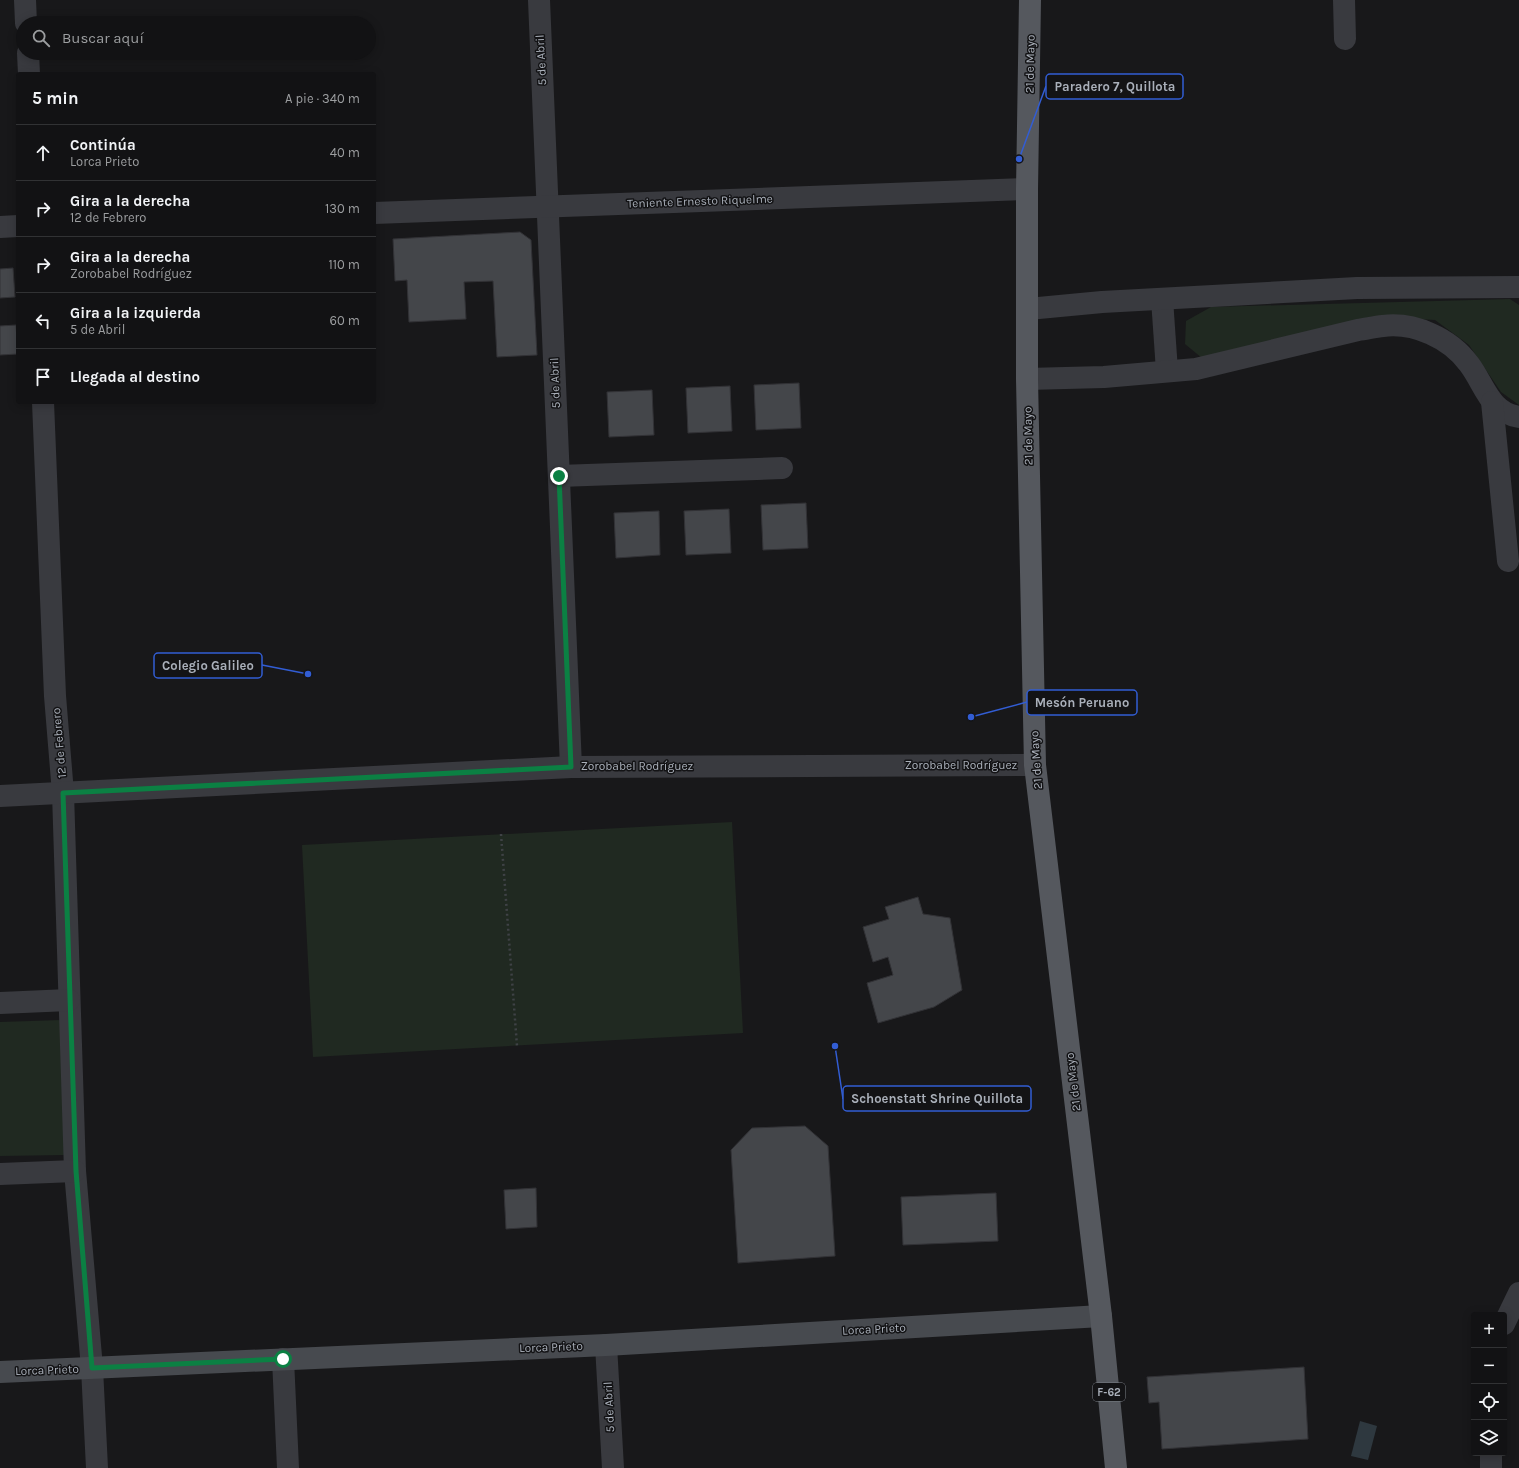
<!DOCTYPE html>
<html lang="es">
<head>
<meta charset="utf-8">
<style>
	:root { --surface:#121214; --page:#1f2022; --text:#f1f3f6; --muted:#9c9ea0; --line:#313234 }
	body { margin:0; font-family:Karla,sans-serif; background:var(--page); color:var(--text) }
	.controls { position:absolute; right:12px; bottom:12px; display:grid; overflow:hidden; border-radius:4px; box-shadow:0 2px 10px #0003 }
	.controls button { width:36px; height:36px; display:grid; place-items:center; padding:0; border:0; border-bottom:1px solid var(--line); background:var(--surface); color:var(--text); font:20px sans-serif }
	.stop { position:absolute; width:12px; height:12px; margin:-9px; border:3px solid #0b8043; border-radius:50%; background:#fff }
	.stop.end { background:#0b8043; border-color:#fff; box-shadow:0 1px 4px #0008 }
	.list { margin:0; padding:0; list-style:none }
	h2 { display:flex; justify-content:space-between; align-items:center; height:52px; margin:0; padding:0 16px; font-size:17px }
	h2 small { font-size:13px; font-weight:400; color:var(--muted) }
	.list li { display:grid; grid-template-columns:26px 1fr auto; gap:12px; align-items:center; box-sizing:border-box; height:56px; padding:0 16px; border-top:1px solid var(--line) }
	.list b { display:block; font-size:15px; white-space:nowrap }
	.list p { margin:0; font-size:13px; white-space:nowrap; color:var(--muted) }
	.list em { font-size:13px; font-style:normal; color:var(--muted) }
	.icon { flex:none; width:22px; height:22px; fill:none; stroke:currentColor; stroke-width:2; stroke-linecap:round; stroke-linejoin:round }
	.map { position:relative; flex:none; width:1519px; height:1468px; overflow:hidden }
	.search { position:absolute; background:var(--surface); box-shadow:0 2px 10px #0003; left:16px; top:16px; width:360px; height:44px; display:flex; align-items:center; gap:10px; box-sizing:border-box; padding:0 14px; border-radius:22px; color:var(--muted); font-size:15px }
	.panel { position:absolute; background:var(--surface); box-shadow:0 2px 10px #0003; left:16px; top:72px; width:360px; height:332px; border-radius:4px }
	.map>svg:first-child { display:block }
	.green { fill:#202921 }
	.water { fill:#2e383f }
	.building { fill:#44464a; stroke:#323236 }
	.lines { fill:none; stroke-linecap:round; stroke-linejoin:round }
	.path { stroke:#3f4246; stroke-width:2.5; stroke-dasharray:2 3; stroke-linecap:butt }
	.street { stroke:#393a3f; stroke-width:22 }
	.secondary { stroke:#474a4f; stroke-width:22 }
	.primary { stroke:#55585e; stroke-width:22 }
	.route { stroke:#0b8043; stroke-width:5 }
	.labels { text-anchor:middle; stroke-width:3; stroke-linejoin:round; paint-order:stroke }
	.shield { fill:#131315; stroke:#7d8188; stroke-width:1 }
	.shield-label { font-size:11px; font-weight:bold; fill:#aab0ba }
	.street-label { font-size:12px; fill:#aab0ba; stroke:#131315 }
	.leader { fill:none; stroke:#325dd4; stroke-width:1.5 }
	.callout-dot { fill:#325dd4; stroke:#131315; stroke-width:1.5 }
	.callout { fill:#131315; stroke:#325dd4; stroke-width:1.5 }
	.callout-label { font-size:13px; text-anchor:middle; font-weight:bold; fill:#aab0ba }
</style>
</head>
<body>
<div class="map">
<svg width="1519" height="1468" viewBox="0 0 1519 1468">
	<rect width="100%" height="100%" fill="#18181a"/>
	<g class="green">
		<polygon points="1510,299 1519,305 1519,405 1501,392 1469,345 1435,320 1384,317 1202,358 1185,344 1186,321 1211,307"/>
		<polygon points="732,822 743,1033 313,1057 302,845"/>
		<polygon points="61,1020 65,1155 0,1156 0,1022"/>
	</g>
	<polygon class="water" points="1360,1421 1377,1426 1368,1460 1351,1456"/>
	<g class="building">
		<polygon points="520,232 531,240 537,355 497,357 493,281 464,282 466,319 409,322 407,280 395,281 393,239"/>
		<polygon points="13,268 15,297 0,298 0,269"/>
		<polygon points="16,325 18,354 0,355 0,326"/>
		<polygon points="799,383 801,428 756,430 754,385"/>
		<polygon points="730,386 732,431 688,433 686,388"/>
		<polygon points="652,390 654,435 609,437 607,392"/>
		<polygon points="806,503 808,548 763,550 761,505"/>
		<polygon points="729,509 731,553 686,555 684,511"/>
		<polygon points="659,511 660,555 616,558 614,513"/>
		<polygon points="918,897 923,914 950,918 962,990 934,1007 878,1023 867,983 893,975 888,957 873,962 863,927 889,919 885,907"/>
		<polygon points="805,1126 828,1146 835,1256 738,1263 731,1150 752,1128"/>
		<polygon points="536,1188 537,1227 506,1229 504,1190"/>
		<polygon points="996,1193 998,1241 903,1245 901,1197"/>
		<polygon points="1304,1367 1308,1439 1162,1449 1159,1402 1149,1403 1147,1377"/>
	</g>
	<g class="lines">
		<polyline class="path" points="501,834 517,1046"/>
		<g class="street">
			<polyline points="25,0 26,23"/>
			<polyline points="539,0 571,767"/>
			<polyline points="1344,0 1345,39"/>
			<polyline points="28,53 29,74"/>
			<polyline points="374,213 1027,189"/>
			<polyline points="0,227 18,226"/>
			<polyline points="1162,299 1167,371"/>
			<polyline points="1028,309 1102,302 1357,288 1519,287"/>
			<path d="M1027,379L1104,377L1196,369L1358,330C1366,329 1374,327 1383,326C1414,322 1450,338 1469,364C1485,385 1489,412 1519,417"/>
			<polyline points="43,402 55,696 63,793 75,1171 92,1368 97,1468"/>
			<polyline points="1492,402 1508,561"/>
			<polyline points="559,476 782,468"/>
			<polyline points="0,796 571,767 1035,765"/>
			<polyline points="0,1003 69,1000"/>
			<polyline points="0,1174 75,1171"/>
			<polyline points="1504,1324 1519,1293"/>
			<polyline points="606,1345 613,1468"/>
			<polyline points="283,1359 288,1468"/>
			<polyline points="1491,1453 1491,1468"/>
		</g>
		<polyline class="secondary" points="0,1372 606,1345 1101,1316"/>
		<polyline class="primary" points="1030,0 1027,189 1027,379 1035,765 1101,1316 1116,1468"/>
	</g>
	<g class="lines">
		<polyline class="route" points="283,1359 92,1368 76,1171 63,793 571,767 559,476"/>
	</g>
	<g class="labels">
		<rect class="shield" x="1093" y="1383" width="32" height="18" rx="3"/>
		<g class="shield-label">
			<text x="1109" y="1396">F-62</text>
		</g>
		<g class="street-label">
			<text transform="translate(541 60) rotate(-93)" y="4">5 de Abril</text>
			<text transform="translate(1030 64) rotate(-89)" y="4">21 de Mayo</text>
			<text transform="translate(700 201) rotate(-2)" y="4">Teniente Ernesto Riquelme</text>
			<text transform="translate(555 383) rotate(-92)" y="4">5 de Abril</text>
			<text transform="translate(1028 436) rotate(-91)" y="4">21 de Mayo</text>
			<text transform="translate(59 743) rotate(-95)" y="4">12 de Febrero</text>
			<text transform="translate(1036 760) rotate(-94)" y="4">21 de Mayo</text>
			<text x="961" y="769">Zorobabel Rodríguez</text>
			<text x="637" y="770">Zorobabel Rodríguez</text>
			<text transform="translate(1073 1082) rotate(-97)" y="4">21 de Mayo</text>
			<text transform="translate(874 1329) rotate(-3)" y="4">Lorca Prieto</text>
			<text transform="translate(551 1347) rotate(-2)" y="4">Lorca Prieto</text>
			<text transform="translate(47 1370) rotate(-2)" y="4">Lorca Prieto</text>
			<text transform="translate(609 1407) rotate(-93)" y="4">5 de Abril</text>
		</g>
	</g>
	<path class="leader" d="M1019 159L1046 86M308 674L262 665M971 717L1027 702M835 1046L843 1099"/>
	<g class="callout-dot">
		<circle cx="1019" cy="159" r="4"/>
		<circle cx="308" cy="674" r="4"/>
		<circle cx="971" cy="717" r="4"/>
		<circle cx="835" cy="1046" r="4"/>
	</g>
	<g class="callout">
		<rect x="1046" y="74" width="137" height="25" rx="4"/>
		<rect x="154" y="653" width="108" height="25" rx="4"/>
		<rect x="1027" y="690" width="110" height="25" rx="4"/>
		<rect x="843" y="1086" width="188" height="25" rx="4"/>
	</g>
	<g class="callout-label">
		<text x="1115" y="91">Paradero 7, Quillota</text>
		<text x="208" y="670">Colegio Galileo</text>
		<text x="1082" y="707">Mesón Peruano</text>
		<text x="937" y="1103">Schoenstatt Shrine Quillota</text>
	</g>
</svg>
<div class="controls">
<button>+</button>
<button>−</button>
<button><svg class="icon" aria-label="locate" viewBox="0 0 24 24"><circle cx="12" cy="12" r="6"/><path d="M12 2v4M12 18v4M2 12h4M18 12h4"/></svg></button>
<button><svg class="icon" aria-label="layers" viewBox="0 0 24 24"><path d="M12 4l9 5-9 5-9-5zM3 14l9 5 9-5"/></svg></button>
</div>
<div class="stop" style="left:283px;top:1359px"></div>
<div class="stop end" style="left:559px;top:476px"></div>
<div class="search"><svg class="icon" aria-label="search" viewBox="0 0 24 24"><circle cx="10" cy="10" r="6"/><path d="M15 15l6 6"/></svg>Buscar aquí</div>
<section class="panel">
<h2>5 min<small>A pie · 340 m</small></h2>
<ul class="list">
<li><svg class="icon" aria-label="ahead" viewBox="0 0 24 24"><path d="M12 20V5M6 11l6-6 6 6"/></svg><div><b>Continúa</b><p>Lorca Prieto</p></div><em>40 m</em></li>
<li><svg class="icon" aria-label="right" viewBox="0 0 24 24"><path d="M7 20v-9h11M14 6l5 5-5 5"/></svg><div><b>Gira a la derecha</b><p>12 de Febrero</p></div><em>130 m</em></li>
<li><svg class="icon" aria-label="right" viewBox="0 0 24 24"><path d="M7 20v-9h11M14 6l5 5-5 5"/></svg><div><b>Gira a la derecha</b><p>Zorobabel Rodríguez</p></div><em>110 m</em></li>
<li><svg class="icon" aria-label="left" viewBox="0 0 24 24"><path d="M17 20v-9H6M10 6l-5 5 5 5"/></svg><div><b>Gira a la izquierda</b><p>5 de Abril</p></div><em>60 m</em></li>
<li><svg class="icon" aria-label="arrive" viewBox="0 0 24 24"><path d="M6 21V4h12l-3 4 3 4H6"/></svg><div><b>Llegada al destino</b></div></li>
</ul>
</section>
</div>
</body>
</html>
